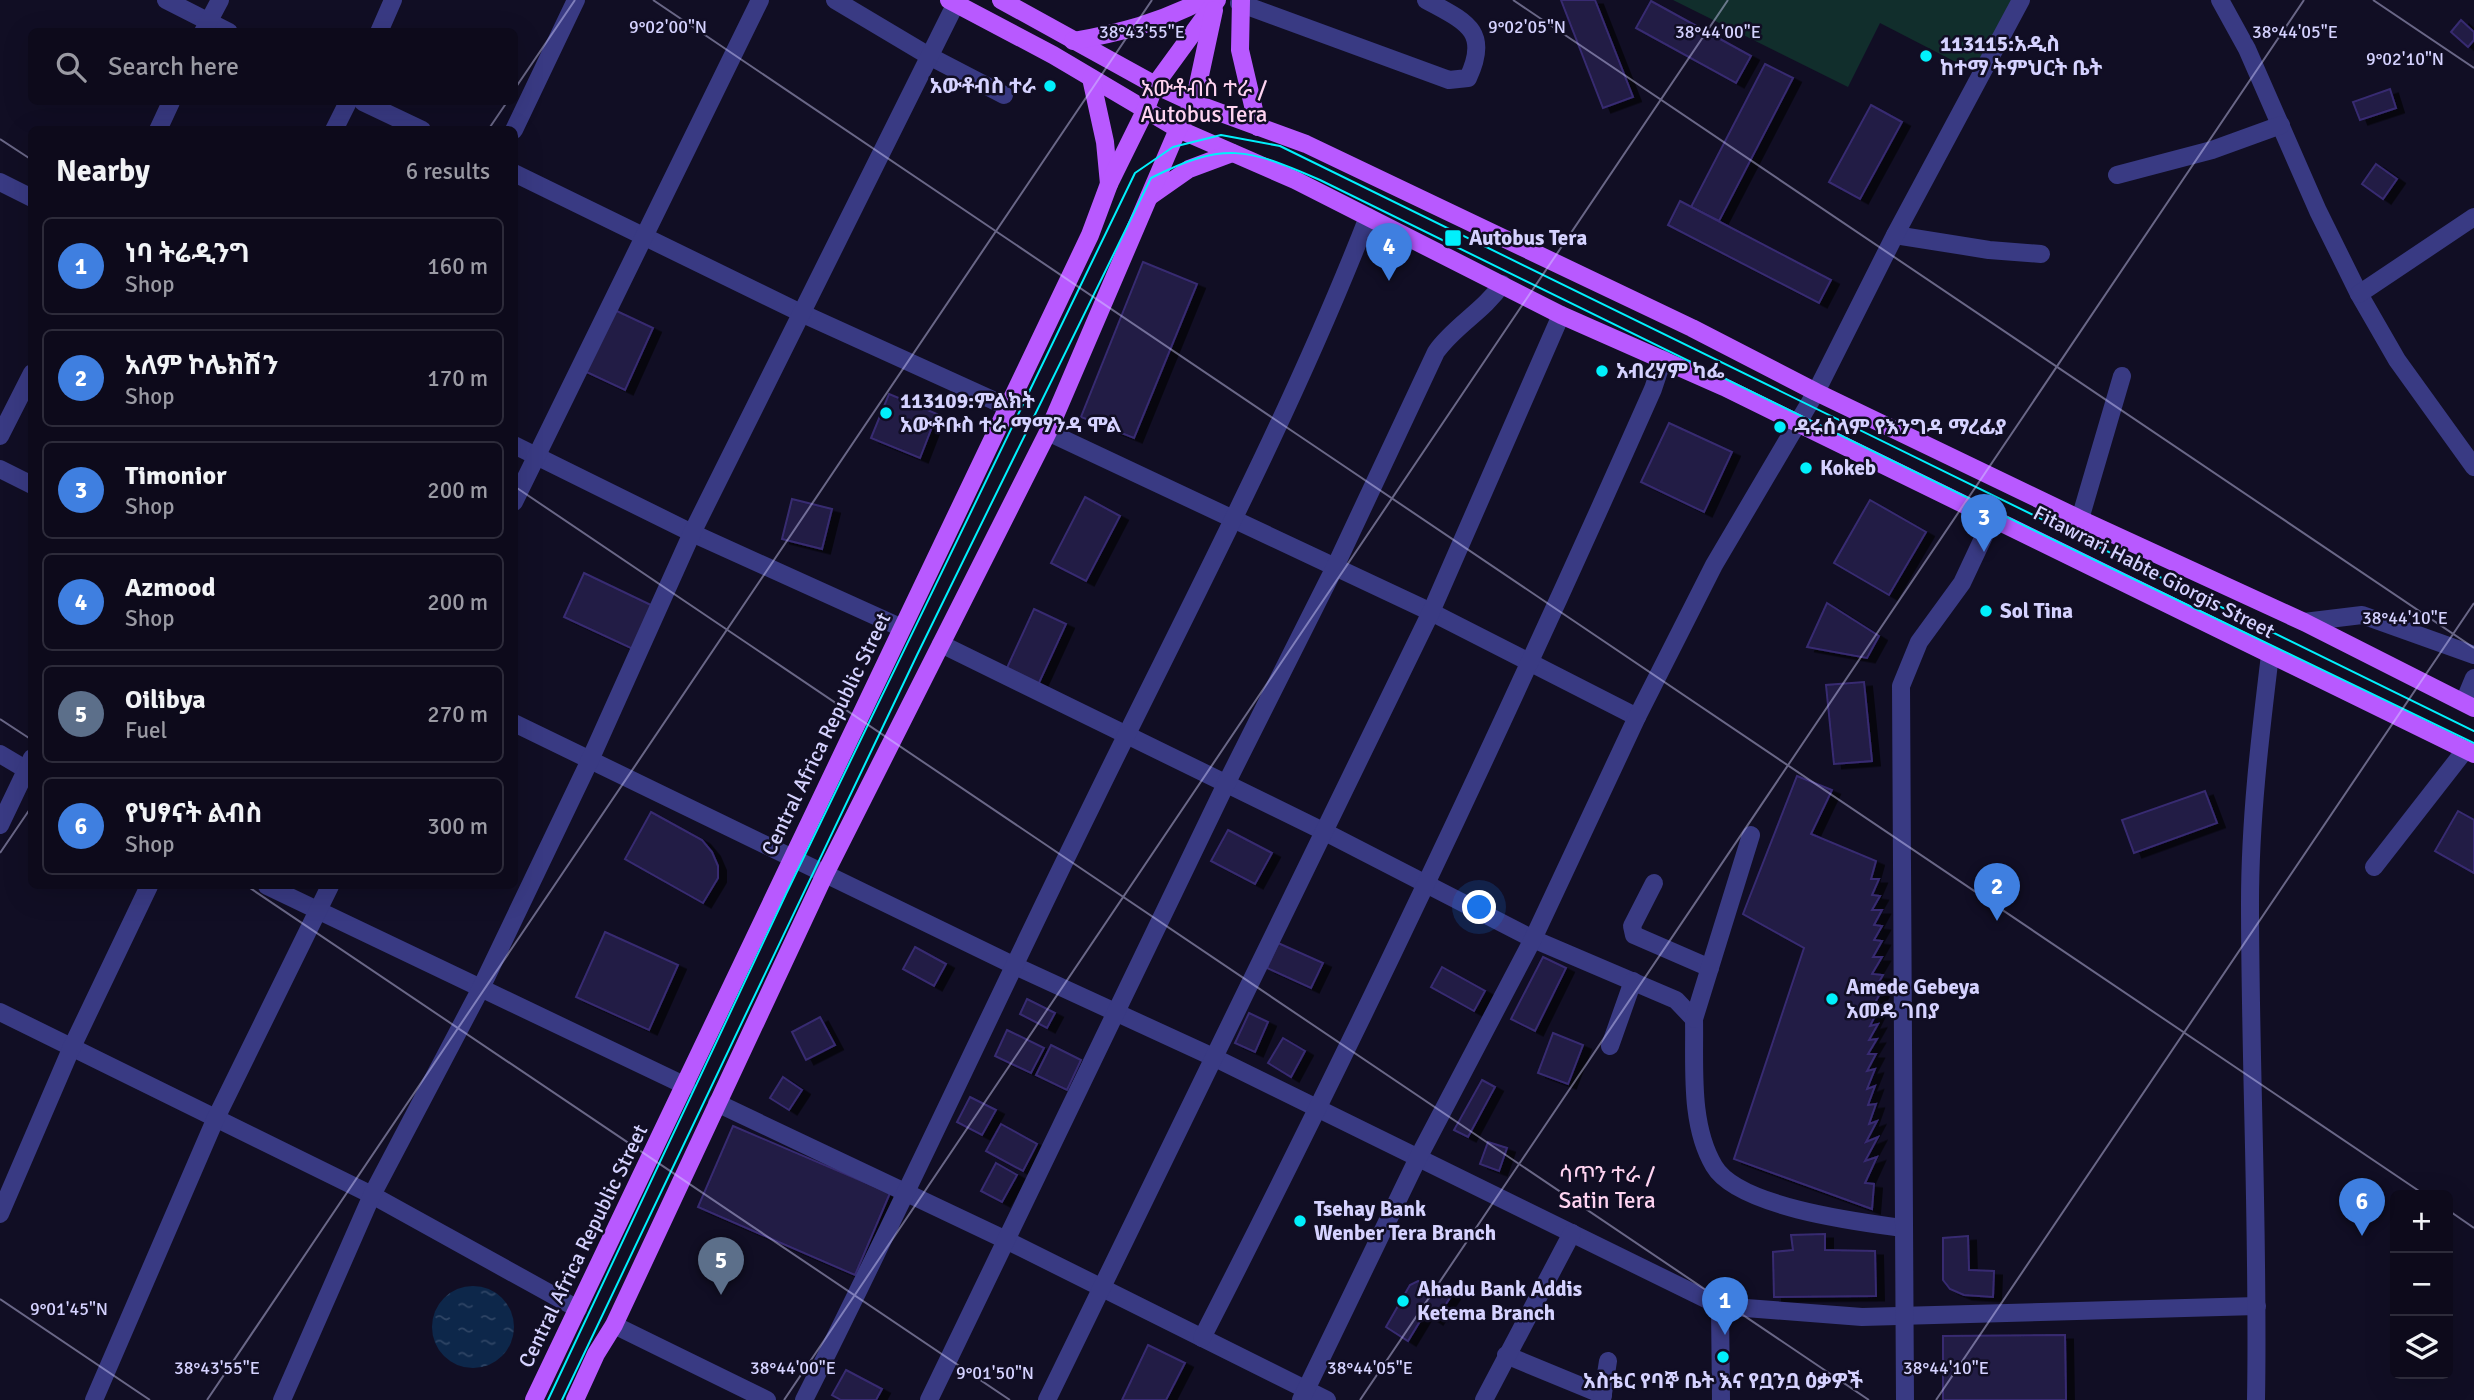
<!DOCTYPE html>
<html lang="en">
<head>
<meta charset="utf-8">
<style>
	:root { --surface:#0d0a1b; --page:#1b1828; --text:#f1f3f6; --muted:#9a9aa3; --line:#2d2b3a; --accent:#2563eb }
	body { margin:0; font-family:Signika,"Noto Sans Ethiopic",sans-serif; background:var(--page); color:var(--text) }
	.controls { position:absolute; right:21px; bottom:21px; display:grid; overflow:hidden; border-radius:10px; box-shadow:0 7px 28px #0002 }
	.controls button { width:63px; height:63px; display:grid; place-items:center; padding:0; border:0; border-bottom:2px solid var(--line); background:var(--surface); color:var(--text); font:35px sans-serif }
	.you { position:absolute; left:1480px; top:908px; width:24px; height:24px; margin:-18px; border:5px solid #fff; border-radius:50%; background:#1a73e8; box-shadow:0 0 0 10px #1a73e833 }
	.badge { display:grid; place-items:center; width:46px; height:46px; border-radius:50%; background:var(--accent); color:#fff; font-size:23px; font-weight:700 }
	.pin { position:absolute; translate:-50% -58px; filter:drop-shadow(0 2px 4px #0008) }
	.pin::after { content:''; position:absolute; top:37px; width:24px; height:21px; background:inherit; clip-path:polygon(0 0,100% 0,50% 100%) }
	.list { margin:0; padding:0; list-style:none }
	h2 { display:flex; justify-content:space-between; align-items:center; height:91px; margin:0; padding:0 28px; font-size:30px }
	h2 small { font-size:23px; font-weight:400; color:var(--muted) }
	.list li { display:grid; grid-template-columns:46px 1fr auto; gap:21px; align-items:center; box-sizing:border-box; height:98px; margin:0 14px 14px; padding:0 14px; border:2px solid var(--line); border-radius:10px }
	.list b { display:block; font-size:26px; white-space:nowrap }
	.list p { margin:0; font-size:23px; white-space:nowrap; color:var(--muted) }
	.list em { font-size:23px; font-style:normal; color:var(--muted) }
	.icon { flex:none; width:38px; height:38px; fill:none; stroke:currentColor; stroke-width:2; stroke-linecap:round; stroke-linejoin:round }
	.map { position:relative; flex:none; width:2474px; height:1400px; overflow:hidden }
	.search { position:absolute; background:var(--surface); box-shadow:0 7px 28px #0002; left:28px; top:28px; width:490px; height:77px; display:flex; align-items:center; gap:18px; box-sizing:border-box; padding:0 24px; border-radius:10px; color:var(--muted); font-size:26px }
	.panel { position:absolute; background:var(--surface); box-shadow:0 7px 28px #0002; left:28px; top:126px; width:490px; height:763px; border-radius:10px }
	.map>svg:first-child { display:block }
	.grass { fill:#112e2c }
	.water { fill:url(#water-ripples) }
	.building { fill:#211a45; stroke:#372c71; stroke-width:2; filter:url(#shadow) }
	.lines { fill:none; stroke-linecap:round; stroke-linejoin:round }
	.minor { stroke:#393a83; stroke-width:18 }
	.major { stroke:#b859ff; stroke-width:18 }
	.tram { stroke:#01f0fc; stroke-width:2 }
	.ticks { fill:none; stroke:#d5d2ff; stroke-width:2; stroke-opacity:0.45 }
	.poi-dot { fill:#01f0fc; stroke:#110e24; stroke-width:2.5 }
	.labels { text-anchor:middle; stroke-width:5; stroke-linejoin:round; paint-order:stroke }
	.poi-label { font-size:21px; font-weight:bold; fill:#d5d2ff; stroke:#110e24; text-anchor:start }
	.street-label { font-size:21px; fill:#d5d2ff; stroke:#110e24 }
	.neighbourhood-label { font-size:23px; fill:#ffd4f1; stroke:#110e24 }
	.ticks-label { font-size:18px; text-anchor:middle; fill:#d5d2ff; stroke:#110e24; stroke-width:5; stroke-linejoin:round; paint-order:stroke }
</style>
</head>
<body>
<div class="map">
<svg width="2474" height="1400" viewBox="0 0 2474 1400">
	<defs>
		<pattern id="water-ripples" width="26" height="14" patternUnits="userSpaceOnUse" patternTransform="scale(1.75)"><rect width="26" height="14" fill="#0d274a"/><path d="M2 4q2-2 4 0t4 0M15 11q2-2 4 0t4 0" fill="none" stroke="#2f4565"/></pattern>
		<filter id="shadow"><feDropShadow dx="8" dy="4.5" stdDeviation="0" flood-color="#0009"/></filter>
	</defs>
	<rect width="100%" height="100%" fill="#110e24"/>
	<polygon class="grass" points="1673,0 2017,0 1977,73 1880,23 1848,87"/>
	<circle class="water" cx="473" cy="1327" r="41"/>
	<g class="building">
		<polygon points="1561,0 1595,0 1633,97 1603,108"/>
		<polygon points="1651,1 1751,56 1736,83 1636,28"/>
		<polygon points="2461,20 2474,32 2474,40 2468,47 2451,32"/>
		<polygon points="1765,64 1793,78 1719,221 1691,207"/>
		<polygon points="2390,89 2396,108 2360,120 2353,102"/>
		<polygon points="1871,105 1902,122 1860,199 1829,182"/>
		<polygon points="2376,164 2397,179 2383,199 2362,184"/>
		<polygon points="1680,201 1831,280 1819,303 1668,225"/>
		<polygon points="1143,262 1197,284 1134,438 1081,417"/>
		<polygon points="606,306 653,328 625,390 578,368"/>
		<polygon points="889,394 937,414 920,458 871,438"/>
		<polygon points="1669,423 1732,452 1704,512 1641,482"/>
		<polygon points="1085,497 1120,516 1086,581 1051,563"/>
		<polygon points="792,499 832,509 822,549 782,539"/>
		<polygon points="1870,500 1926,532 1889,595 1834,563"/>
		<polygon points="584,573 653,606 633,649 564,617"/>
		<polygon points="1827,603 1879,636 1867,658 1807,647"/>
		<polygon points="1034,609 1066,624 1038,685 1006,670"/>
		<polygon points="1864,682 1872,761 1834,764 1826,685"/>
		<polygon points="1797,776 1832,790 1811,834 1876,861 1871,879 1879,879 1872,895 1880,896 1872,910 1882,910 1874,925 1882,926 1874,940 1882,941 1873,957 1882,957 1872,974 1883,975 1873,992 1881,992 1872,1008 1880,1006 1870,1026 1878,1024 1869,1040 1877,1039 1868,1054 1876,1054 1867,1071 1875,1069 1867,1089 1875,1086 1868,1105 1876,1104 1869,1124 1877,1121 1866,1142 1878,1137 1865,1161 1877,1157 1865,1183 1874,1184 1872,1209 1734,1159 1804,948 1743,914"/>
		<polygon points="2205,791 2217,823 2134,853 2122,820"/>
		<polygon points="2458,811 2474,820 2474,873 2435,851"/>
		<polygon points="651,812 702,840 712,852 718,866 718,878 703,903 625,859"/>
		<polygon points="1228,830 1272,853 1255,884 1211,861"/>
		<polygon points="605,932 678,965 649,1030 576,997"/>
		<polygon points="1278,943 1323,963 1311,988 1267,968"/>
		<polygon points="915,947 946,964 934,986 903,969"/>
		<polygon points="1543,957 1566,968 1535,1031 1511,1019"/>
		<polygon points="1442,967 1485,991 1474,1011 1431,987"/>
		<polygon points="1027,999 1055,1013 1047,1028 1020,1014"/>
		<polygon points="1249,1013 1268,1022 1255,1052 1235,1043"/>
		<polygon points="820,1017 835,1045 806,1060 792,1032"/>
		<polygon points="1007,1030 1044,1048 1031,1073 995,1056"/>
		<polygon points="1553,1033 1583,1045 1568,1084 1538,1073"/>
		<polygon points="1283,1038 1305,1051 1291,1077 1268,1063"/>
		<polygon points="1051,1045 1081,1060 1067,1090 1036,1075"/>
		<polygon points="783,1077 802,1090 789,1110 770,1098"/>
		<polygon points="1482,1080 1495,1087 1468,1137 1454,1130"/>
		<polygon points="970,1097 996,1110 982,1135 957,1122"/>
		<polygon points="1001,1124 1037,1144 1023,1171 986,1151"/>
		<polygon points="733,1126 890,1193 855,1275 698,1207"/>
		<polygon points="1488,1142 1507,1148 1499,1171 1480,1164"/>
		<polygon points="996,1163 1017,1175 1002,1202 981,1191"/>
		<polygon points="1825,1234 1825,1250 1875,1251 1876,1296 1774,1297 1773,1252 1793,1250 1791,1235"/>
		<polygon points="1968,1236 1969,1270 1994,1271 1993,1297 1964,1295 1950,1289 1943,1280 1943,1238"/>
		<polygon points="1418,1281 1452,1295 1435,1320 1425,1313 1408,1341 1386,1327 1410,1285"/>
		<polygon points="2065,1335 2066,1400 1943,1400 1943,1336"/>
		<polygon points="1148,1345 1185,1363 1166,1400 1122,1400"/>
		<polygon points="846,1370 882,1389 876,1400 841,1400 832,1395"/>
	</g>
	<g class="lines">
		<g class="minor">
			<polyline points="166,0 229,32"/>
			<polyline points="835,0 929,56 1004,95"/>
			<polyline points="2220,0 2247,49 2318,211 2359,294 2397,360 2474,467"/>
			<path d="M1239,3L1449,80L1468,78C1491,30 1464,21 1426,0"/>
			<polyline points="203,32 220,0"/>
			<polyline points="379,32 393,0"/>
			<polyline points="363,102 422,130"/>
			<polyline points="158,130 171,102"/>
			<polyline points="334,130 348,102"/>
			<polyline points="514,130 576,0"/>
			<polyline points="514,173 801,313 1008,407"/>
			<polyline points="2117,175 2212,150 2281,125"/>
			<polyline points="0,182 32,198"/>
			<polyline points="1895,235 1989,250 2041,254"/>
			<polyline points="2359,294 2474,217"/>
			<polyline points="1048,432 1431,612 1637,717"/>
			<polyline points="0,436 32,373"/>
			<polyline points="514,445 692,533 902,628"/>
			<polyline points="0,469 32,485"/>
			<polyline points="514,502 760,0"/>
			<polyline points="2080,519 2122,376"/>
			<polyline points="2304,622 2362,615 2474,655"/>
			<path d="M941,644L1325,832L1533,939L1676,1000L1694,1019C1695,1065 1689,1124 1714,1166C1738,1207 1858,1222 1903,1228"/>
			<polyline points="2464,702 2474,678"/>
			<polyline points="514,723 1013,965 1213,1057 1720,1306 1862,1317 2257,1306"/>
			<polyline points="0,754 32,773"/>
			<polyline points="0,825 32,758"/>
			<polyline points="2374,867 2466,749"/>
			<polyline points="1654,883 1632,926 1634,935 1710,968"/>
			<polyline points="267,886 686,1086"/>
			<polyline points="0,1012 372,1195 578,1309"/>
			<polyline points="1694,1019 1751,835"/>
			<polyline points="1610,1046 1633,981"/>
			<polyline points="717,1103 1008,1241 1327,1400"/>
			<polyline points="0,1214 71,1049 149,886"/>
			<polyline points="1720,1306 1721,1400"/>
			<polyline points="614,1325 767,1400"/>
			<path d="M1202,1338C1362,1026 1511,709 1653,389L1663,359"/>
			<polyline points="1506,1355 1603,1395"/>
			<polyline points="94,1400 215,1120 330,886"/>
			<polyline points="282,1400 372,1195 480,990 590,760 692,533 956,3"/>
			<path d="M804,1400C904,1202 996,1000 1094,801C1188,608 1290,417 1368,217"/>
			<path d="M929,1400L1226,784L1335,567L1436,352C1454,326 1484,311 1502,284"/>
			<polyline points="1047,1400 1431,612 1561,315"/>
			<polyline points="1301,1400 1418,1158 1533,939 1637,717 1714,565 1816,392 1895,235 2021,0"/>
			<polyline points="1484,1400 1572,1233"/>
			<polyline points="1602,1400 1608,1361"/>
			<polyline points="1905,1400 1901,686 1919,642 1962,583 1993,517"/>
			<path d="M2256,1400C2259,1234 2250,1069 2250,903C2250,820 2260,737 2270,655"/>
		</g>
		<g class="major">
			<polyline points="949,0 1053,55 1178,129 1295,180 1561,315 1724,387 2474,754"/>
			<polyline points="1001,0 1155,85 1194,103 1306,144 1692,328 1816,392 2080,519 2304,622 2474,708"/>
			<polyline points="1241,0 1240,50 1258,127"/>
			<path d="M1073,41C1120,33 1161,22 1203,0"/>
			<polyline points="1091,78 1105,142 1109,184"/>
			<polyline points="1149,197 1189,169 1232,153"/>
			<polyline points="534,1400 1090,235 1109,184 1145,111 1155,85 1217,0"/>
			<polyline points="575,1400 596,1354 614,1325 825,874 1048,432 1178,129 1194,103 1214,10"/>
		</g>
		<g class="tram">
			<polyline points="548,1400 786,894 1135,173 1173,147 1221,135 1280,146 2474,731"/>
			<path d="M562,1400L917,655L1151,178C1224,141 1247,148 1320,180L2121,573L2474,743"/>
		</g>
	</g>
	<path class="ticks" d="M653,0L2425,1195M1513,0L2474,648M2373,0L2474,68M514,90L575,0M488,130L507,102M0,139L32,160M514,486L1869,1400M0,719L32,740M0,853L32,806M247,886L1010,1400M2448,1210L2474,1228M0,1299L150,1400M207,1400L1152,0M784,1400L1728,0M1360,1400L2304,0M1936,1400L2474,603"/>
	<g class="poi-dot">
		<circle cx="1926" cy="56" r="7"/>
		<circle cx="1050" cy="86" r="7"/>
		<rect x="1444" y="229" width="18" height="18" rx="3.5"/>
		<circle cx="1602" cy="371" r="7"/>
		<circle cx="886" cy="413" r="7"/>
		<circle cx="1780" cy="427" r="7"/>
		<circle cx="1806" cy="468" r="7"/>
		<circle cx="1986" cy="611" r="7"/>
		<circle cx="1832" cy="999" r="7"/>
		<circle cx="1300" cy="1221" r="7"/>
		<circle cx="1403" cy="1301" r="7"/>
		<circle cx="1723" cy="1357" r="7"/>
	</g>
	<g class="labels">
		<g class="poi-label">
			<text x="1940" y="51">113115:አዲስ<tspan x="1940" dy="24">ከተማ ትምህርት ቤት</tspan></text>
			<text x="1036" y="93" text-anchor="end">አውቶብስ ተራ</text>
			<text x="1469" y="245">Autobus Tera</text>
			<text x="1616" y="378">አብረሃም ካፌ</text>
			<text x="900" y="408">113109:ምልክት<tspan x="900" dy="24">አውቶቡስ ተራ ማማንዳ ሞል</tspan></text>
			<text x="1794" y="434">ዳሩሰላም የእንግዳ ማረፊያ</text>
			<text x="1820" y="475">Kokeb</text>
			<text x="2000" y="618">Sol Tina</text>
			<text x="1846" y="994">Amede Gebeya<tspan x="1846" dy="24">አመዴ ገበያ</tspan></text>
			<text x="1314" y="1216">Tsehay Bank<tspan x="1314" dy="24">Wenber Tera Branch</tspan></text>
			<text x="1417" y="1296">Ahadu Bank Addis<tspan x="1417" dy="24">Ketema Branch</tspan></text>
			<text x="1723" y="1388" text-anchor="middle">አስቴር የባኞ ቤት እና የቧንቧ ዕቃዎች</text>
		</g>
		<g class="street-label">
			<text transform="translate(2154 572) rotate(27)" y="7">Fitawrari Habte Giorgis Street</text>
			<text transform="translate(826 734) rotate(-64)" y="7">Central Africa Republic Street</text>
			<text transform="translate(583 1246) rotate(-64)" y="7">Central Africa Republic Street</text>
		</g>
		<g class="neighbourhood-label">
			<text x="1204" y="96">አውቶብስ ተራ /<tspan x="1204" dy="26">Autobus Tera</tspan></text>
			<text x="1607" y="1182">ሳጥን ተራ /<tspan x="1607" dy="26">Satin Tera</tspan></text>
		</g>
	</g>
	<g class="ticks-label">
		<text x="668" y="33">9°02'00"N</text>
		<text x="1527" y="33">9°02'05"N</text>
		<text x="1142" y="38">38°43'55"E</text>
		<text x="2295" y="38">38°44'05"E</text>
		<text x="1718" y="38">38°44'00"E</text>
		<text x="2405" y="65">9°02'10"N</text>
		<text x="2405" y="624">38°44'10"E</text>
		<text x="69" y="1315">9°01'45"N</text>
		<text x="217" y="1374">38°43'55"E</text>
		<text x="793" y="1374">38°44'00"E</text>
		<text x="1370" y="1374">38°44'05"E</text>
		<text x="1946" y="1374">38°44'10"E</text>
		<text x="995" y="1379">9°01'50"N</text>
	</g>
</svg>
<div class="controls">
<button>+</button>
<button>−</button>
<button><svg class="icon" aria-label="layers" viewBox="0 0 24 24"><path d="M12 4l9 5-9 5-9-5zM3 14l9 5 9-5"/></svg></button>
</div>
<div class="you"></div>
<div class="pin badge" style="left:1725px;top:1335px;background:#3f7fe0">1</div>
<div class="pin badge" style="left:1997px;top:921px;background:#3f7fe0">2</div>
<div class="pin badge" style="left:1984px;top:552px;background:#3f7fe0">3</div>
<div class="pin badge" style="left:1389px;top:281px;background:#3f7fe0">4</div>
<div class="pin badge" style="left:721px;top:1295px;background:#5c6f8a">5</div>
<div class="pin badge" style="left:2362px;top:1236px;background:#3f7fe0">6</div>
<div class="search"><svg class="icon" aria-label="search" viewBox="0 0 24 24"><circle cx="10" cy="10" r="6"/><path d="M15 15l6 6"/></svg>Search here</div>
<section class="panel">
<h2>Nearby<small>6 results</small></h2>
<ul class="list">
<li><span class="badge" style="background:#3f7fe0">1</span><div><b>ነባ ትሬዲንግ</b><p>Shop</p></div><em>160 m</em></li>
<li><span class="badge" style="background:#3f7fe0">2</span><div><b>አለም ኮሌክሽን</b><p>Shop</p></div><em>170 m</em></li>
<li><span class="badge" style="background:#3f7fe0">3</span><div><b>Timonior</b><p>Shop</p></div><em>200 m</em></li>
<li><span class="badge" style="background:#3f7fe0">4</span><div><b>Azmood</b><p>Shop</p></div><em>200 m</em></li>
<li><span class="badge" style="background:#5c6f8a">5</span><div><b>Oilibya</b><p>Fuel</p></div><em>270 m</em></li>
<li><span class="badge" style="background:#3f7fe0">6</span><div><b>የህፃናት ልብስ</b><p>Shop</p></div><em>300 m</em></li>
</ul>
</section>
</div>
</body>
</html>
